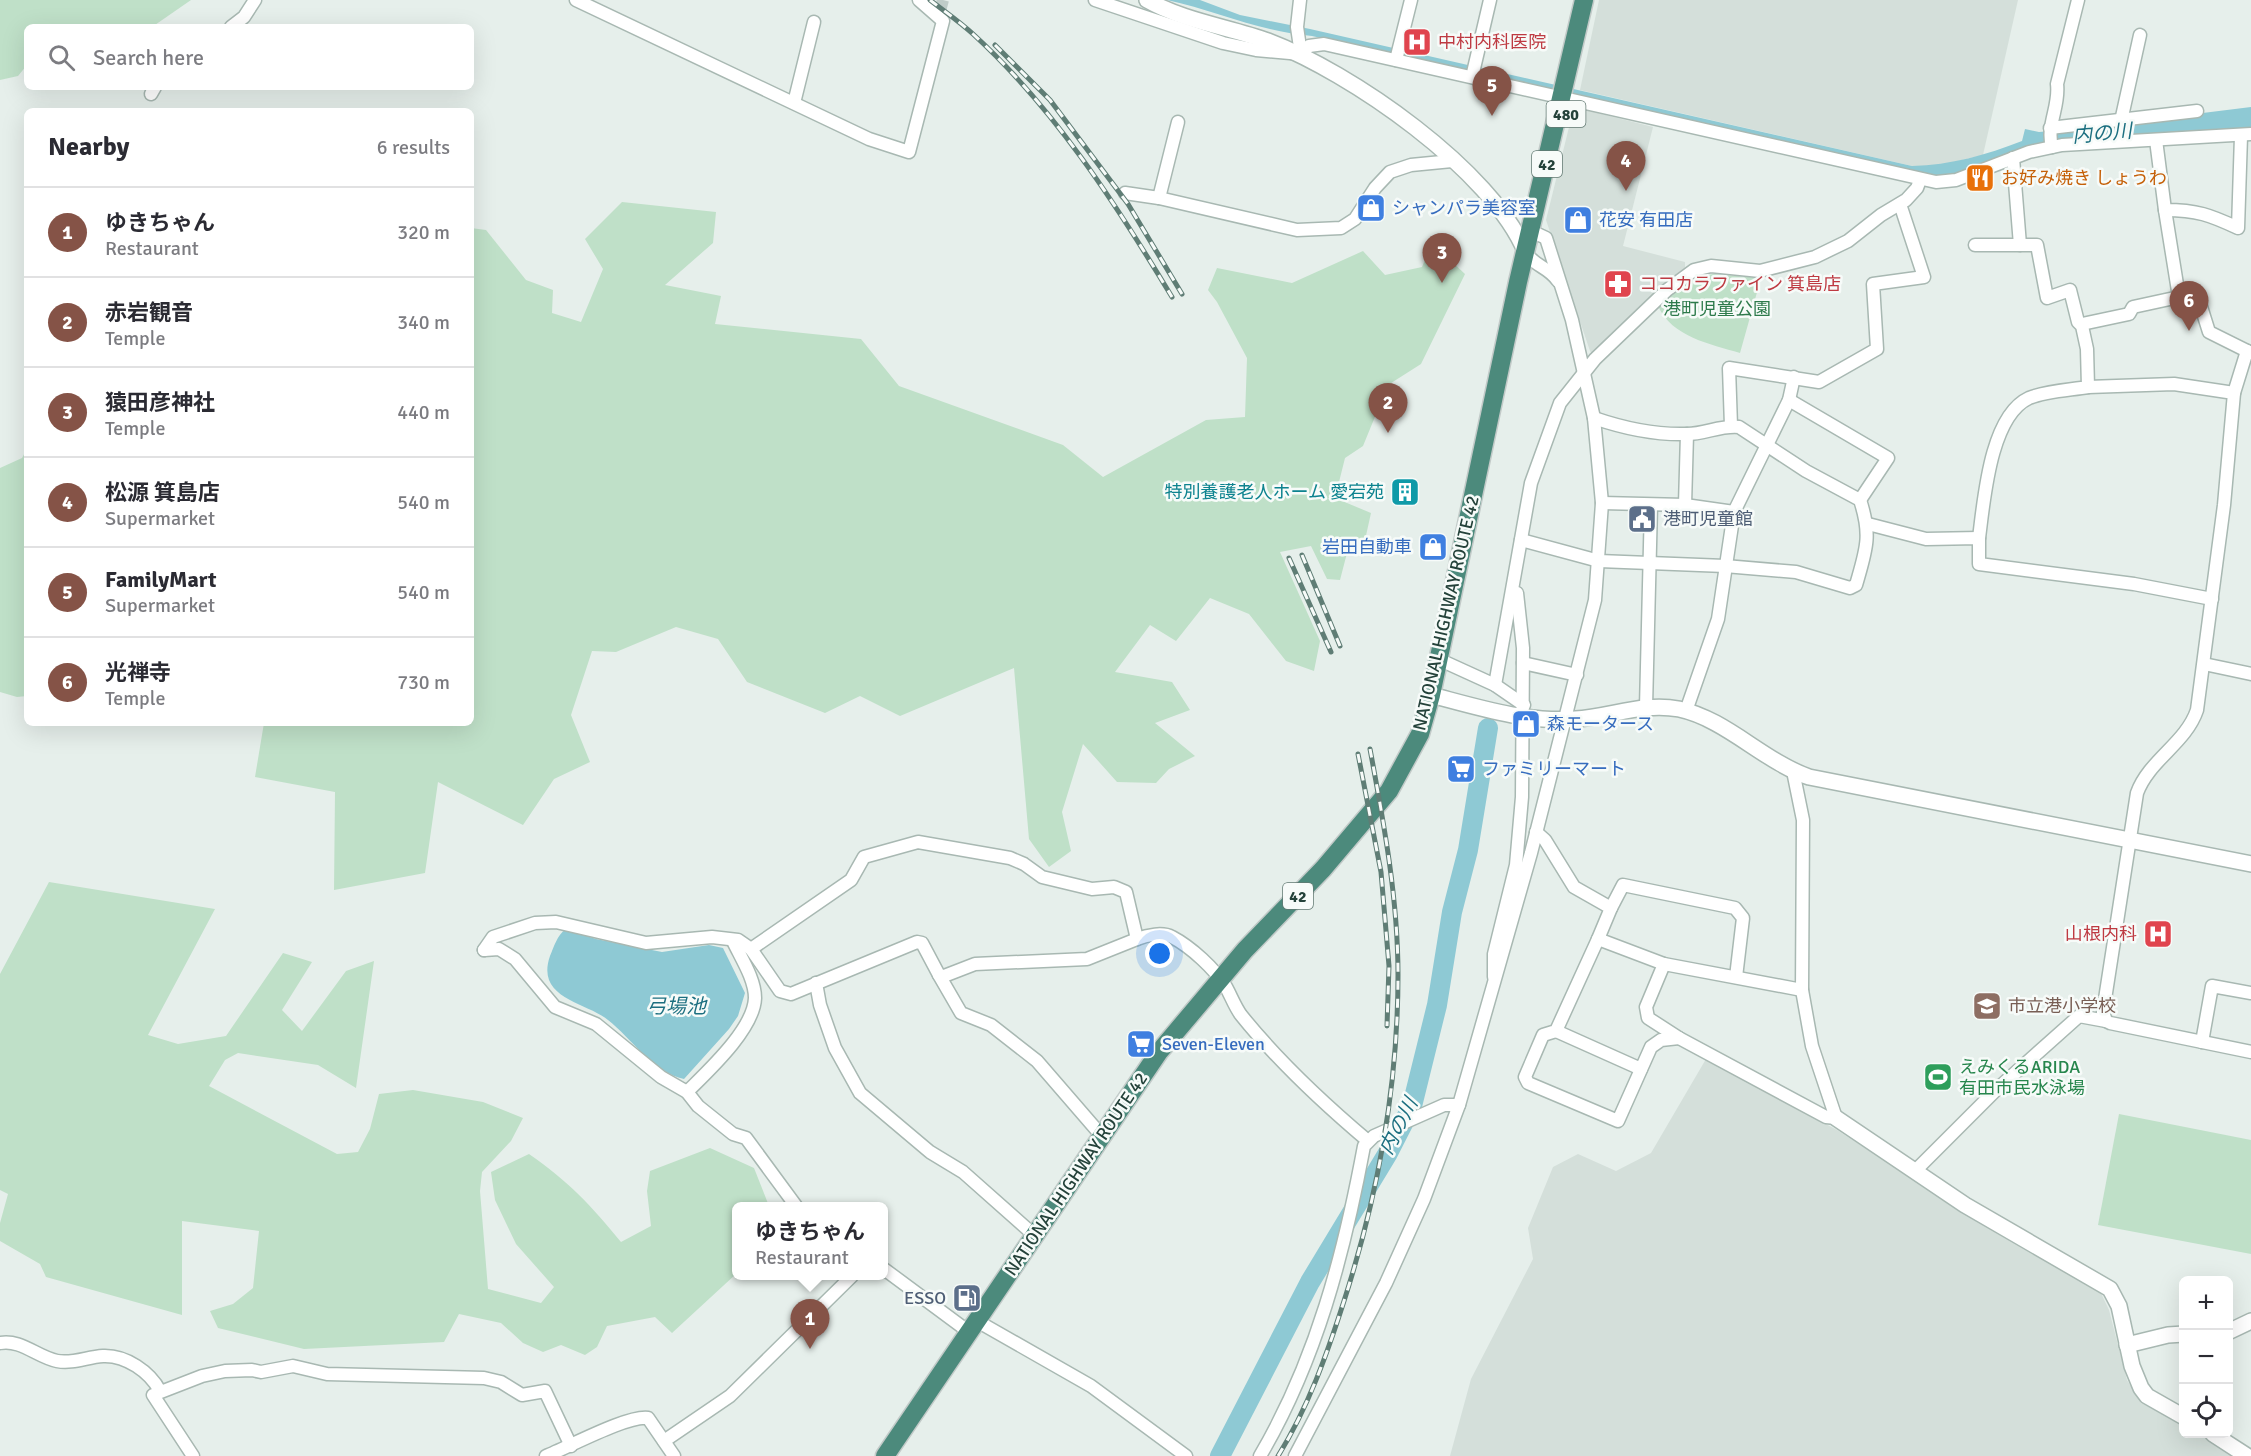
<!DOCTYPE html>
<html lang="en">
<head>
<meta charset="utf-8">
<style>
	:root { --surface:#fff; --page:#f7f7f7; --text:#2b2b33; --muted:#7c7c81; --line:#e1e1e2; --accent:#855347 }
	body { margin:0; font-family:Signika,"Noto Sans JP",sans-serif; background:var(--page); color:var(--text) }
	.controls { position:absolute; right:18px; bottom:18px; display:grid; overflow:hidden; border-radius:9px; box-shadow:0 6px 24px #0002 }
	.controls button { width:54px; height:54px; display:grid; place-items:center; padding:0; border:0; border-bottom:2px solid var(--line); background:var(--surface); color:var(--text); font:30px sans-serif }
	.you { position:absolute; left:1160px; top:954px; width:21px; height:21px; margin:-15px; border:4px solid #fff; border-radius:50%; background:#1a73e8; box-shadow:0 0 0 9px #1a73e833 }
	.badge { display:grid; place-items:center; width:39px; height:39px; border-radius:50%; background:var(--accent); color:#fff; font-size:20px; font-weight:700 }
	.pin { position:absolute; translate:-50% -50px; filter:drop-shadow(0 2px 3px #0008) }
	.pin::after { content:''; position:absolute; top:32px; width:21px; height:18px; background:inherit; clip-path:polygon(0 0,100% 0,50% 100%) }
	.popup { position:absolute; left:732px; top:1202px; width:156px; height:78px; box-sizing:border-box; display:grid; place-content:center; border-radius:9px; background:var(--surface); filter:drop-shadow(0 2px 4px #0005); font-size:20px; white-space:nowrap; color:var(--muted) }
	.popup b { font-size:22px; color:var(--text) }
	.popup::after { content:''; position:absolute; left:50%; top:100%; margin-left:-12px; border:12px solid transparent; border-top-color:var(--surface) }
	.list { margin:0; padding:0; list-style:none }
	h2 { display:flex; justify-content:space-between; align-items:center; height:78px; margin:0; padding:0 24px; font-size:26px }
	h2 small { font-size:20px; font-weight:400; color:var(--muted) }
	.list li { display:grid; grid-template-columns:39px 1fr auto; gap:18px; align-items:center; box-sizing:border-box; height:90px; padding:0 24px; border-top:2px solid var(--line) }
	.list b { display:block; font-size:22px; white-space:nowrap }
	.list p { margin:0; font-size:20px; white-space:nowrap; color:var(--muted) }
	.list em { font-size:20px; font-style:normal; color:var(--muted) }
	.icon { flex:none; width:33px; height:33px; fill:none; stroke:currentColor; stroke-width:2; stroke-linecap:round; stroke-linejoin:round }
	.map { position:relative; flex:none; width:2251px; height:1456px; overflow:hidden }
	.search { position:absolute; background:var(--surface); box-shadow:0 6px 24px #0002; left:24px; top:24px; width:450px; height:66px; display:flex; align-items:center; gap:15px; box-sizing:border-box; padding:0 21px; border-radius:9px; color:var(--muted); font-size:22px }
	.panel { position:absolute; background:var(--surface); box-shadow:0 6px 24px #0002; left:24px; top:108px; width:450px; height:618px; border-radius:9px }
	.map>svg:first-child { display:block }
	.built { fill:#d4dfda }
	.green { fill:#bfe0c8 }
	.water { fill:#8ec9d4 }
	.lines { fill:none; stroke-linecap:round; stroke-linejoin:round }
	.river { stroke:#8ec9d4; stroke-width:20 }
	.minor-tunnel { stroke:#bfccc8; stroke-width:12; stroke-dasharray:12 6; stroke-linecap:butt }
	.minor-casing { stroke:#a8b8b2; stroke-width:15 }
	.tertiary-casing { stroke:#a8b8b2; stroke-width:18 }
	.trunk-casing { stroke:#c2cac8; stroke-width:21 }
	.minor { stroke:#fff; stroke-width:12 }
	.tertiary { stroke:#fff; stroke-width:15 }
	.trunk { stroke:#4c8a7c; stroke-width:18 }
	.rail-casing { stroke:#5f7d75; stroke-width:5 }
	.rail { stroke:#f7fbf9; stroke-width:3; stroke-dasharray:9; stroke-linecap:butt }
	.labels { text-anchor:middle; stroke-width:5; stroke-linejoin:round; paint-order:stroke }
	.shield { fill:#f7fbf9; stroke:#637a73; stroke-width:1.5 }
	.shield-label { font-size:16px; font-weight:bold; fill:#24423a }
	.health-label { font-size:18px; fill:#be3a42; stroke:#f7fbf9; text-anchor:start }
	.food-label { font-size:18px; fill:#c56008; stroke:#f7fbf9; text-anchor:start }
	.shop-label { font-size:18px; fill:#366cbe; stroke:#f7fbf9; text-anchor:start }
	.park-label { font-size:18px; fill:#2d7a4b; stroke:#f7fbf9 }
	.culture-label { font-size:18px; fill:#0d838f; stroke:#f7fbf9; text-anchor:end }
	.service-label { font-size:18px; fill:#4e5e75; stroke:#f7fbf9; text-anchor:start }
	.street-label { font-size:18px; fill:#24423a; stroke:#f7fbf9 }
	.education-label { font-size:18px; fill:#785e54; stroke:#f7fbf9; text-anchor:start }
	.leisure-label { font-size:18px; fill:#27864d; stroke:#f7fbf9; text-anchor:start }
	.water-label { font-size:20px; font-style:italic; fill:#1c6f80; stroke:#f7fbf9 }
</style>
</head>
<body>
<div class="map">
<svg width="2251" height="1456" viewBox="0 0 2251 1456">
	<rect width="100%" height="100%" fill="#e6efeb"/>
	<g class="built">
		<polygon points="1599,0 2018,0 1983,155 1937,166 1912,166 1580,90"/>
		<polygon points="1574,107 1653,127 1623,246 1685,262 1685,275 1595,359 1590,351 1546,220"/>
		<polygon points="1706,1059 1837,1130 1953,1205 2099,1289 2109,1310 2127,1380 2141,1403 2183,1424 2184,1434 2204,1434 2251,1456 1450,1456 1471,1379 1533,1259 1528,1228 1553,1167 1578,1154 1616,1171 1651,1153"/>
	</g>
	<g class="green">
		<polygon points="0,0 191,0 152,27 27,27 27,65 18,76 0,80"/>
		<polygon points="622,202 716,212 713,243 665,285 721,296 715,324 861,339 899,386 1063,445 1103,477 1206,420 1245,417 1247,358 1217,302 1208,290 1217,268 1292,283 1363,251 1385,275 1422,267 1432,243 1465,274 1421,364 1388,385 1363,446 1345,458 1335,498 1371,513 1365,540 1347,553 1340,580 1327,579 1311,546 1280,552 1320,641 1314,671 1286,661 1249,614 1210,598 1176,641 1150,625 1115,672 1172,682 1190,710 1155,723 1195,756 1169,769 1156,783 1117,782 1083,744 1062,812 1071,851 1049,867 1029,839 1014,668 900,716 860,696 825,713 747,682 718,639 676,627 616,652 592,651 571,715 590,762 554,779 523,825 438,782 425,873 334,890 335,792 255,777 264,723 471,723 471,228 486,230 526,280 553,290 552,313 581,322 603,269 585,239"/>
		<path d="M1713,274L1761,278L1740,353C1710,344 1672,337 1658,306L1690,279Z"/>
		<polygon points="27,449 27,696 17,697 0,692 0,468 22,458"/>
		<path d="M49,882L215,909L148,1035L178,1044L226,1036L283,953L312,962L282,1010L302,1031L346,971L374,961L356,1088L318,1065L238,1053L225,1060L209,1086L337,1154L358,1152L370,1129L379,1094L413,1090L483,1102L523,1118L511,1141L482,1172L480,1191L488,1289L541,1303L554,1287L516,1244L495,1200L491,1172L529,1154C568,1181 591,1205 621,1242L651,1226L647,1191L650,1171L710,1148L754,1168L769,1206H736V1274L672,1333L655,1317L607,1326L597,1347L585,1355L561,1345L543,1352L523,1343L501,1323L459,1314L444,1342L304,1349L218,1328L210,1311L233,1304L253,1288L259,1231L182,1221V1315L46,1277L40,1264L0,1241V1223L8,1194L0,1190V974Z"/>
		<polygon points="2119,1114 2251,1140 2251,1254 2098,1225"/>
	</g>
	<g class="water">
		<path d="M1167,0H1200L1240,15L1310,29L1912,166C1951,165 1986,155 2022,141L2025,129L2039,132L2074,129L2251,107V129L2089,137L2036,144L1954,176L1926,175L1312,36C1261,32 1217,11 1167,0Z"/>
		<path d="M566,929L596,939L662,952L709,945L723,948L745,993L738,1016L729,1029L684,1079C654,1073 631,1038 608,1020C587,1002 535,999 550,956C554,947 557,935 566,929Z"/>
	</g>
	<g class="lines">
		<polyline class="river" points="1220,1456 1310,1282 1388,1153 1412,1106 1437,1005 1452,912 1468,850 1488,728"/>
		<polyline class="minor-tunnel" points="940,11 943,0"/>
		<g class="minor-casing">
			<g id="minor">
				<polyline points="576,0 869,139 909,152 943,21 919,0"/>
				<polyline points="1095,0 1223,43 1256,50 1301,54 1309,46 1324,44 1936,182 1956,180 2029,152 2062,145 2251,134"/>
				<polyline points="1300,0 1297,27 1301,54"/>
				<polyline points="231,27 244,17 255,0"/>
				<polyline points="1396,60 1411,0"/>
				<polyline points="1472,77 1490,0"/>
				<polyline points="151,94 155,87"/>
				<polyline points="794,103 814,22"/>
				<polyline points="2121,121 2140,35"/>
				<polyline points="2050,128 2197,111"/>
				<path d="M2156,140L2165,210C2197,210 2210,215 2238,228L2241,136"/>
				<path d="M2052,147C2046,125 2060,106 2057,84L2078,0"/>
				<polyline points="2013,158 2020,245"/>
				<polyline points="1125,193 1159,198 1297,230 1341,228 1355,219 1375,188 1390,172 1411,165 1452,161"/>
				<polyline points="1159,198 1178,122"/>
				<polyline points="2165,210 2179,297"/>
				<path d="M1975,245H2037L2047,298L2070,290L2078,322L2082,326L2087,349L2088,387C2070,390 2046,391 2029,398C1990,416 1984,500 1979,538"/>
				<path d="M1526,253C1534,266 1549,267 1558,281"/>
				<polyline points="2082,324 2129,314 2133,307 2179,297 2198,297 2209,332 2251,353"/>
				<path d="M2088,387L2174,384L2234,393L2224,505L2197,710C2186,743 2149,760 2137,793L2103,1012L2106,1021L2110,1023L2251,1052"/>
				<polyline points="2234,393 2247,351"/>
				<polyline points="1789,400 1888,458 1860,500"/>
				<polyline points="1731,426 1729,368 1819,382 1877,349 1873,284 1924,277 1900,204"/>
				<polyline points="1602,503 1685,505 1734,512"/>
				<polyline points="1685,505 1687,434"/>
				<polyline points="1868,524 1926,539 1979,538 1979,564 2134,584 2212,599"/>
				<path d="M1521,540L1599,561L1725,566L1796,572L1850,588L1856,585C1866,550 1872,536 1860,500L1806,471L1739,427C1721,425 1705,434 1687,434C1657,435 1623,428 1594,418"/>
				<polyline points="1438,659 1495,685 1524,705"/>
				<polyline points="1523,663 1577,675"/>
				<polyline points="2204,664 2251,674"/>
				<polyline points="1495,685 1531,483 1560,403 1595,359 1667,290 1694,270 1711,266 1760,271 1815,257 1848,241 1881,215 1906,200 1917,188 1920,180"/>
				<polyline points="1646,707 1651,505"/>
				<polyline points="1686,711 1718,619 1734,512 1789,400 1794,377"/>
				<polyline points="1536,832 1545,840 1574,887 1611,908 1598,939 1664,964 1646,1007 1648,1018 1679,1038 1826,1117 1836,1118 1812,1046 1802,990 1803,820 1793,771"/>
				<polyline points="1611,908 1623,885 1735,908 1743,918 1736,977"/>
				<polyline points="1598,939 1556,1031 1543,1035 1525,1077 1528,1083 1618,1121 1651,1047 1661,1040 1679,1038"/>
				<polyline points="751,949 780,991 791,994 917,942 922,943 939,975 944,976 975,964 1087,959 1137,939"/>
				<path d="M484,950L493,937L535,923L556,922L646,943L712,937L738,940L751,949L851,880L864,857L918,842L1010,858L1024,864L1042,877L1092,889L1114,887L1126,892L1137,939C1147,935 1163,932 1172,937C1191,947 1215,969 1226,987C1231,996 1235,1007 1241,1015C1278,1061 1323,1103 1368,1141"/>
				<polyline points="484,950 499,949 515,959 555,1007 596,1024 661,1077 687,1092 698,1106 733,1134 746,1138 796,1206"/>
				<polyline points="1664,964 1802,990"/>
				<polyline points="939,975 961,1013 991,1025 1037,1061 1101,1135"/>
				<polyline points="1494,977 1494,954 1516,865 1522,797 1523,648 1517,593"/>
				<polyline points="816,983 820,1005 835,1048 860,1093 930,1152 963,1172 1034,1235"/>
				<polyline points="1556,1031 1641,1069"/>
				<polyline points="2202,1042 2212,986 2251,993"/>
				<path d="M687,1092C708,1071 754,1029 755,998C755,979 741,958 733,941"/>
				<polyline points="1915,1171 1996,1090 2079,1016 2106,1021"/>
				<polyline points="884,1269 969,1332"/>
				<polyline points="977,1321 1091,1386 1186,1456"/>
				<path d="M0,1343C21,1339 37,1357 57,1361C73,1364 87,1357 103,1356C126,1355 150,1372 160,1391"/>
				<polyline points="664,1441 730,1396 852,1276"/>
				<polyline points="193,1456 153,1395 202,1376 225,1371 252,1370 261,1372 293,1366 327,1374 484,1378 501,1382 522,1395 545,1391 571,1446"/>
				<path d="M546,1456C569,1447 628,1415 648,1418L674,1456"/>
				<path d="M1260,1456C1316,1361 1344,1254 1364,1146L1374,1136L1444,1105H1459"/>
				<polyline points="1295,1456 1386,1283 1424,1199 1459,1105 1531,853 1595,600 1602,503 1594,418 1572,320 1546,238 1531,231"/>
			</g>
		</g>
		<g class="tertiary-casing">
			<g id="tertiary">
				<path d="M1147,0C1184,21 1229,27 1268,41C1350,72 1492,170 1526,253"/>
				<path d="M1431,695C1477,707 1527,723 1575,719C1611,717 1643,702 1679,709C1726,719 1763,761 1809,777L2251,864"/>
				<polyline points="1836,1118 1965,1205 2110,1289 2119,1306 2132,1366 2141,1388 2147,1396 2184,1417"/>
				<polyline points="2228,1332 2251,1321"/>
				<polyline points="2127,1345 2168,1335 2184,1334"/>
				<polyline points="2213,1434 2247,1456"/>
			</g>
		</g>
		<g class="trunk-casing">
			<polyline id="trunk" points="885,1456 1159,1052 1245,950 1323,869 1389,791 1420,734 1431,695 1518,282 1584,0"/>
		</g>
		<use href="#minor" class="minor"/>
		<use href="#tertiary" class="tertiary"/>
		<use href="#trunk" class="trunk"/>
		<g class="rail-casing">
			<g id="rail">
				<path d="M930,0C944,11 960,22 973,34C1054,108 1116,204 1172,297"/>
				<polyline points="995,45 1050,100 1128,204 1182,294"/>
				<polyline points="1302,555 1340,646"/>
				<polyline points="1289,558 1331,652"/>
				<polyline points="1358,754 1381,872 1389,966 1387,1026"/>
				<path d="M1278,1456C1308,1408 1327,1354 1344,1301C1378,1195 1398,1087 1398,975C1398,899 1384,824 1370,749"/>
			</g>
		</g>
		<use href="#rail" class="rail"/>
	</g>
	<defs>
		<g id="hospital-square" transform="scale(1.5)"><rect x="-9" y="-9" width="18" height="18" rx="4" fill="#e0444e" stroke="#f7fbf9"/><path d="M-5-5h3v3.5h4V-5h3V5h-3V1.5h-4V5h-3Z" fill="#fff"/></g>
		<g id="restaurant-square" transform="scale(1.5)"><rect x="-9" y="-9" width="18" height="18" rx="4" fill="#e8710a" stroke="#f7fbf9"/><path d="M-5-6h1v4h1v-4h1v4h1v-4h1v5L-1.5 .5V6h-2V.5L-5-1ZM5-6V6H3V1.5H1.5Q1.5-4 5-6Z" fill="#fff"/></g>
		<g id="shop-square" transform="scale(1.5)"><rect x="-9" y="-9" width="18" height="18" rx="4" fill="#3f7fe0" stroke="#f7fbf9"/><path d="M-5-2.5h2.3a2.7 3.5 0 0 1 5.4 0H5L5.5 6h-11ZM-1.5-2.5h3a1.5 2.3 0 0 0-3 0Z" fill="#fff"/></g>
		<g id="pharmacy-square" transform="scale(1.5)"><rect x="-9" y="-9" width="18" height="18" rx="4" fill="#e0444e" stroke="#f7fbf9"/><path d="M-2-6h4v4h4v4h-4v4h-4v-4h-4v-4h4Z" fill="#fff"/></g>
		<g id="building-square" transform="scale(1.5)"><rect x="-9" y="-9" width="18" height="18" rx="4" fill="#0f9aa8" stroke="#f7fbf9"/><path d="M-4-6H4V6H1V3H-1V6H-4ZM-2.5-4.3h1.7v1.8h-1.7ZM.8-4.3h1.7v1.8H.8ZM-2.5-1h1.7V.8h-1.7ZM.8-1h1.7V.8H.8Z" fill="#fff"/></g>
		<g id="civic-square" transform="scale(1.5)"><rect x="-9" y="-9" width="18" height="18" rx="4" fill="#5c6f8a" stroke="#f7fbf9"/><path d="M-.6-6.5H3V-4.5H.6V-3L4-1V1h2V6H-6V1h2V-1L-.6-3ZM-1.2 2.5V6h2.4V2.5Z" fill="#fff"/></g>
		<g id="supermarket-square" transform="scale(1.5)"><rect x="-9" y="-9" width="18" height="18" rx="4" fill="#3f7fe0" stroke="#f7fbf9"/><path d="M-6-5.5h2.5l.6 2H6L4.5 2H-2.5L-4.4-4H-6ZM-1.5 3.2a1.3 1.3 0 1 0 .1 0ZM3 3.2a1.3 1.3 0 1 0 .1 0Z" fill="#fff"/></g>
		<g id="school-square" transform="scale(1.5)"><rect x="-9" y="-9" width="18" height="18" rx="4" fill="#8d6e63" stroke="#f7fbf9"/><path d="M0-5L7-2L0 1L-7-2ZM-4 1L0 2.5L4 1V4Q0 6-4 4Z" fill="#fff"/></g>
		<g id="stadium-square" transform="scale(1.5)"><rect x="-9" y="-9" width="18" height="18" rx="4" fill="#2e9e5b" stroke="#f7fbf9"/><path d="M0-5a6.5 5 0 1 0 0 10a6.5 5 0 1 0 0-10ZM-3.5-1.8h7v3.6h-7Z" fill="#fff"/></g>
		<g id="fuel-square" transform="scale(1.5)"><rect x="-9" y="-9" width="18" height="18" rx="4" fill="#5c6f8a" stroke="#f7fbf9"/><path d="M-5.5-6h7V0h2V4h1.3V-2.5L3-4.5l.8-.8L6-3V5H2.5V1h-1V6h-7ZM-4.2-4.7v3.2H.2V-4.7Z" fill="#fff"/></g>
	</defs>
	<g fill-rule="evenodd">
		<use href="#hospital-square" x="1417" y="42"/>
		<use href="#restaurant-square" x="1980" y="178"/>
		<use href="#shop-square" x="1371" y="208"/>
		<use href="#shop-square" x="1578" y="220"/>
		<use href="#pharmacy-square" x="1618" y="284"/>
		<use href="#building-square" x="1405" y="492"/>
		<use href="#civic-square" x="1642" y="519"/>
		<use href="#shop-square" x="1433" y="547"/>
		<use href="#shop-square" x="1526" y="724"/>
		<use href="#supermarket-square" x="1461" y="769"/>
		<use href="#hospital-square" x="2158" y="934"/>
		<use href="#school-square" x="1987" y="1006"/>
		<use href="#supermarket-square" x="1141" y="1044"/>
		<use href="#stadium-square" x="1938" y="1077"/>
		<use href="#fuel-square" x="967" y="1298"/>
	</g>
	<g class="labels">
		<g class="shield">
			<rect x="1546.5" y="101" width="39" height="26" rx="4.5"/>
			<rect x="1532" y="151" width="30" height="26" rx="4.5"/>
			<rect x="1283" y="883" width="30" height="26" rx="4.5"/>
		</g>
		<g class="shield-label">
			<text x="1566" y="120">480</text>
			<text x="1547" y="170">42</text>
			<text x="1298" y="902">42</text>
		</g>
		<g class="health-label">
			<text x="1438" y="48">中村内科医院</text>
			<text x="1639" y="290">ココカラファイン 箕島店</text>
			<text x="2137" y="940" text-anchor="end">山根内科</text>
		</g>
		<g class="food-label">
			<text x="2001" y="184">お好み焼き しょうわ</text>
		</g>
		<g class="shop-label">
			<text x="1392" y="214">シャンパラ美容室</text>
			<text x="1599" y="226">花安 有田店</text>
			<text x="1412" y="553" text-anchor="end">岩田自動車</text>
			<text x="1547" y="730">森モータース</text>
			<text x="1482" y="775">ファミリーマート</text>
			<text x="1162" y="1050">Seven-Eleven</text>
		</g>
		<g class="park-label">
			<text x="1717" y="315">港町児童公園</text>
		</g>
		<g class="culture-label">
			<text x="1384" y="498">特別養護老人ホーム 愛宕苑</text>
		</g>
		<g class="service-label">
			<text x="1663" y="525">港町児童館</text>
			<text x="946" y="1304" text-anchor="end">ESSO</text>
		</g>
		<g class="street-label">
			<text transform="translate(1446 613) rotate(-77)" y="6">NATIONAL HIGHWAY ROUTE 42</text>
			<text transform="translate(1076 1174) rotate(-56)" y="6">NATIONAL HIGHWAY ROUTE 42</text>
		</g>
		<g class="education-label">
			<text x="2008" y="1012">市立港小学校</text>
		</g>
		<g class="leisure-label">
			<text x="1959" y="1073">えみくるARIDA<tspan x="1959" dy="21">有田市民水泳場</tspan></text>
		</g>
		<g class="water-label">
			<text transform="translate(2102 133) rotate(-5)" y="7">内の川</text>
			<text x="676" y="1013">弓場池</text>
			<text transform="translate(1398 1126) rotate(-63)" y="7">内の川</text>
		</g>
	</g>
</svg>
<div class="controls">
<button>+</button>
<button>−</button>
<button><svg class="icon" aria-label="locate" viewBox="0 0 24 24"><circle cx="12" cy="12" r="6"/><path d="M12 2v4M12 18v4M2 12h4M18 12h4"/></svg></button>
</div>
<div class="you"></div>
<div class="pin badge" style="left:810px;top:1349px">1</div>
<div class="popup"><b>ゆきちゃん</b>Restaurant</div>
<div class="pin badge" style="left:1388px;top:433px">2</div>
<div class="pin badge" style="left:1442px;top:283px">3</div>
<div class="pin badge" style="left:1626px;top:191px">4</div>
<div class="pin badge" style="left:1492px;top:116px">5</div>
<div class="pin badge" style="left:2189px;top:331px">6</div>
<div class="search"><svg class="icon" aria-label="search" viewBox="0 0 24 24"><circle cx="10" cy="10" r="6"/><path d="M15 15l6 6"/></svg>Search here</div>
<section class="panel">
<h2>Nearby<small>6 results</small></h2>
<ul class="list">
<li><span class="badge">1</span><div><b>ゆきちゃん</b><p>Restaurant</p></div><em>320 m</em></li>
<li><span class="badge">2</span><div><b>赤岩観音</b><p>Temple</p></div><em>340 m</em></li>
<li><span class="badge">3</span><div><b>猿田彦神社</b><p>Temple</p></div><em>440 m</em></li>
<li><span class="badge">4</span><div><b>松源 箕島店</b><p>Supermarket</p></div><em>540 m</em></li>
<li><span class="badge">5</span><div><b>FamilyMart</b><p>Supermarket</p></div><em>540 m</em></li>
<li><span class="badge">6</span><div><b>光禅寺</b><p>Temple</p></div><em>730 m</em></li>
</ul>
</section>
</div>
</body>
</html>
